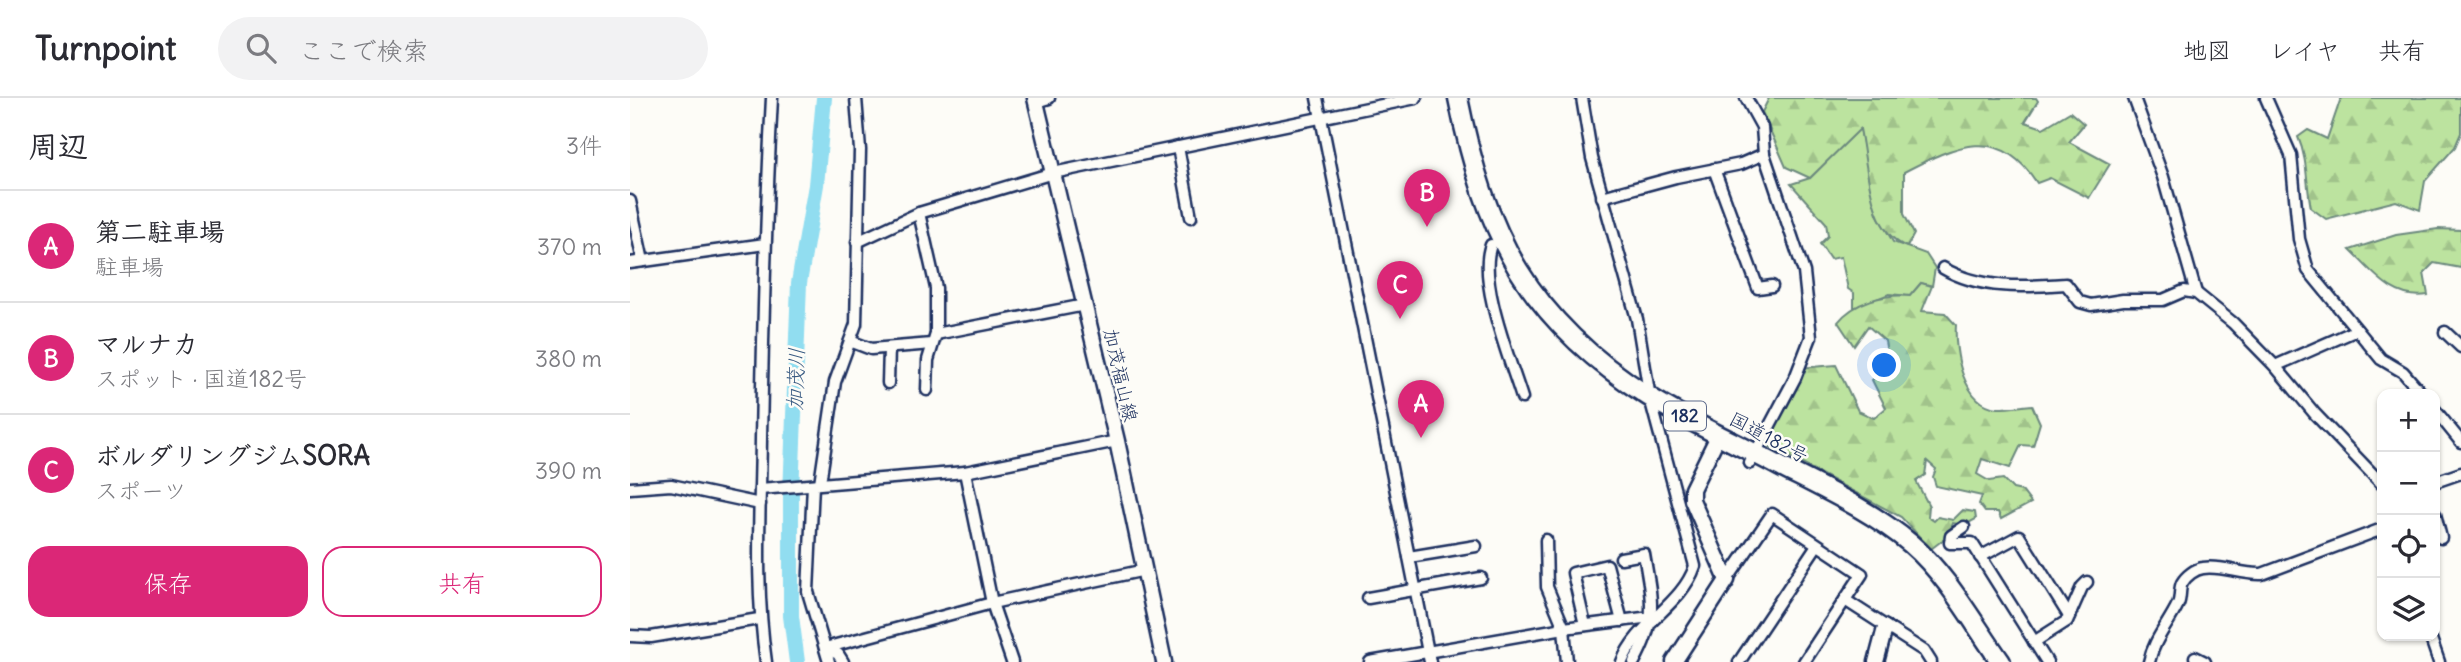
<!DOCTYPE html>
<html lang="ja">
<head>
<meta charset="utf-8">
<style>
	:root { --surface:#fff; --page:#f2f2f3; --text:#2b2b33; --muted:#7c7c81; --line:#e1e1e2; --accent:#db2777 }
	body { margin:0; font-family:Delius,"Klee One",sans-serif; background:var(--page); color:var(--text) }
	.controls { position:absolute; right:21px; bottom:21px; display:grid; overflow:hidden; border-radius:14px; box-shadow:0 2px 5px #0004 }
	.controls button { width:63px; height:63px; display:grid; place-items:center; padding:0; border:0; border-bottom:2px solid var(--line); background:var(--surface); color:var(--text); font:35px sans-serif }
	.you { position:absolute; left:1255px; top:268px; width:24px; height:24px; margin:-18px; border:5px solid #fff; border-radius:50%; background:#1a73e8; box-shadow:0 0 0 10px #1a73e833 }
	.badge { display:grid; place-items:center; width:46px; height:46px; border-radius:50%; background:var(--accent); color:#fff; font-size:23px; font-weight:700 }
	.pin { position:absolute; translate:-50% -58px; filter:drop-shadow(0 2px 4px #0008) }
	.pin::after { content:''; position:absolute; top:37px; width:24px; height:21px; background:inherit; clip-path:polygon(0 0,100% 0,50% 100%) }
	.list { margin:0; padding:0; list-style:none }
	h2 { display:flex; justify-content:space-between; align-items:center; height:91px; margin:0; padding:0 28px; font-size:30px }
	h2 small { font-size:23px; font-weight:400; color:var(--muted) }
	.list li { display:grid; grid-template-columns:46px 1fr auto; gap:21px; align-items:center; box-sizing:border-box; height:112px; padding:0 28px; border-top:2px solid var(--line) }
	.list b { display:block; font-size:26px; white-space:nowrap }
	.list p { margin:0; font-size:23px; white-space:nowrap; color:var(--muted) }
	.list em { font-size:23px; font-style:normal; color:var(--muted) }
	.actions { display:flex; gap:14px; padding:21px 28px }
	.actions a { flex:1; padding:16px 0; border:2px solid var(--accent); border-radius:21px; text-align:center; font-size:24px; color:var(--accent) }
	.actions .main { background:var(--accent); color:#fff }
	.icon { flex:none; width:38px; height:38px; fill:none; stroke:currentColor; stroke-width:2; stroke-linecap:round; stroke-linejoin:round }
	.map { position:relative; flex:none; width:1831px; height:564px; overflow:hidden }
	header { display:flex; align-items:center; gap:42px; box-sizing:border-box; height:98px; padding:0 35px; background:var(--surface); border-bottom:2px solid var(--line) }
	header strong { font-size:33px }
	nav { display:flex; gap:38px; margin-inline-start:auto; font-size:24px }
	.search { width:490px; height:63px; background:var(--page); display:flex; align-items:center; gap:18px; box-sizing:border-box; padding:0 24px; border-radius:38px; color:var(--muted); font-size:26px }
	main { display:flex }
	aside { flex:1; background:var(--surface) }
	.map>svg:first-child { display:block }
	.green { fill:#bce39f; stroke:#6c897e; stroke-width:2 }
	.forest { fill:url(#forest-firs); stroke:#6c897e; stroke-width:2 }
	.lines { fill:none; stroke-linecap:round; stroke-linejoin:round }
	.river { stroke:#91ddf0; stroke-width:16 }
	.street-casing { stroke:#1b2f5e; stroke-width:15 }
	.secondary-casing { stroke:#1b2f5e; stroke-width:19 }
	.highway-casing { stroke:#1b2f5e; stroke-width:23 }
	.street { stroke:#fdfcf7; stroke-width:10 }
	.secondary { stroke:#fdfcf7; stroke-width:14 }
	.highway { stroke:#fdfcf7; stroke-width:18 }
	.labels { text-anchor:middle; stroke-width:5; stroke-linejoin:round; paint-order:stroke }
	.shield { fill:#fdfcf7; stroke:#5f6c8c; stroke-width:2 }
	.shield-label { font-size:18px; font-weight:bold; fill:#1b2f5e }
	.street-label { font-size:19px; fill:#1b2f5e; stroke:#fdfcf7 }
	.water-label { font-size:21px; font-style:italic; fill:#385a82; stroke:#fdfcf7 }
</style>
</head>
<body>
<header>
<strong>Turnpoint</strong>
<div class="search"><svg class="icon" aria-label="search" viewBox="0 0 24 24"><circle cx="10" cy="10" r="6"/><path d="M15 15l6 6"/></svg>ここで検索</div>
<nav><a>地図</a><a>レイヤ</a><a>共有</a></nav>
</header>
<main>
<aside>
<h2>周辺<small>3件</small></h2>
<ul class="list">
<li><span class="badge">A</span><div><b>第二駐車場</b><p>駐車場</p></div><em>370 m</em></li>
<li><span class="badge">B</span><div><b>マルナカ</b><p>スポット · 国道182号</p></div><em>380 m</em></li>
<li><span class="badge">C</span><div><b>ボルダリングジムSORA</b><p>スポーツ</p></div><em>390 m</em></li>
</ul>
<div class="actions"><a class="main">保存</a><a>共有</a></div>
</aside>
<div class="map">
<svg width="1831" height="564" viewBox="0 0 1831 564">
	<defs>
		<pattern id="forest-firs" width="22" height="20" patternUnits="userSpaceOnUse" patternTransform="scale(1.75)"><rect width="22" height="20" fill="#bce39f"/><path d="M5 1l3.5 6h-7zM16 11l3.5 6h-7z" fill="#a1c38b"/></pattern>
	</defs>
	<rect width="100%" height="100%" fill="#fdfcf7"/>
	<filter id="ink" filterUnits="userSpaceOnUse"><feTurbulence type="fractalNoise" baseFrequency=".0143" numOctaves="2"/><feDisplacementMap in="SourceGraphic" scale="14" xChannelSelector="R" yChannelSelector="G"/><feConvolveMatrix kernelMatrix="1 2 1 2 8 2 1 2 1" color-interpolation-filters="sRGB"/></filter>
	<g filter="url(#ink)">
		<polygon class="green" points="1230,30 1247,116 1263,144 1296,156 1305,170 1302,188 1291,185 1280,198 1259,196 1224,210 1224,195 1218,191 1211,159 1200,161 1190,146 1198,138 1196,125 1161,86 1180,80"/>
		<g class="forest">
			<path d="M1139,0H1406L1408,3L1395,24L1413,30L1440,14L1454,26L1439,44L1480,66L1459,100L1420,80L1407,85C1369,26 1326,47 1274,74V116L1284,136L1277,149C1238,134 1238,68 1230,31L1180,80L1156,69L1132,14Z"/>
			<path d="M1711,0H1831V35L1825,49L1795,83L1790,112L1766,103L1696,121L1681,110C1676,86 1678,62 1668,39L1678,32L1697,41Z"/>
			<path d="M1808,131L1831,132V170L1804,165L1794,175L1798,197C1763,203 1743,174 1720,152L1766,137Z"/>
			<path d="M1291,185L1302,188L1292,213L1315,215L1326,227C1324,254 1333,307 1368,310C1379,310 1391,308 1402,307L1410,325L1403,348L1391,347L1380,370L1352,361L1347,376L1359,383L1373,381L1383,391L1392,393L1401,405L1371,421L1368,414H1355L1349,406L1352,398L1306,388L1303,379L1306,371L1297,363L1295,377L1286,383L1299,408L1298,419L1304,423L1308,419L1323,422L1333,412L1345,414L1346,421L1335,427L1323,425L1318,438L1301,451L1271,419L1137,347L1169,270L1206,267L1228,313L1244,320L1256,310L1242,282L1259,267L1255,243L1238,228L1224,248L1208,224C1224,204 1255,195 1280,198Z"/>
		</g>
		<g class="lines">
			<polyline class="river" points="167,564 161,518 161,397 169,185 186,87 194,0"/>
			<g class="street-casing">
				<g id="street">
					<polyline points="687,0 800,564"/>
					<path d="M952,0L962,60L1007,221L1020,300L1065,468C1052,507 1007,525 992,564"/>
					<polyline points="1116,0 1132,29 1134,56 1174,174 1181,239 1165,280 1120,365"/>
					<polyline points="1504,0 1533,79 1566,195"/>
					<polyline points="1636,0 1661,57 1669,141 1678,172 1751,261 1773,274 1792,296"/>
					<polyline points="406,4 419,0"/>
					<polyline points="548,49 561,119"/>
					<polyline points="1084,71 1128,190 1142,188"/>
					<polyline points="972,99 1046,79 1111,66 1134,56"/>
					<polyline points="0,103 13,163"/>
					<polyline points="289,115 306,190 306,236 298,262 297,292"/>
					<polyline points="227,144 289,115 423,75 786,0"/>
					<path d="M861,147C847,182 881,264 892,300"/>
					<polyline points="0,165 135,146"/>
					<path d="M1313,170C1350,192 1395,189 1436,186L1450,204L1461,207L1493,202H1533L1554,193L1566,195L1603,225L1645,268L1685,316L1752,386"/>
					<polyline points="1815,234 1831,249"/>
					<polyline points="306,236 455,207"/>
					<polyline points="220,243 241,251 302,246"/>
					<polyline points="1645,268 1727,232"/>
					<polyline points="258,285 259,250"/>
					<polyline points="1805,312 1831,344"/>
					<polyline points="335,374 362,505 382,564"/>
					<polyline points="1805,384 1831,375"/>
					<polyline points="190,385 205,284 226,226 230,52 226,0"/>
					<polyline points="183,387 178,494 199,564"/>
					<polyline points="0,390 41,387 130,406"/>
					<polyline points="130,391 335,374 487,343"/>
					<polyline points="1805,416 1811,440"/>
					<polyline points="1334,429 1321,438 1320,445 1342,445 1417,564"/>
					<polyline points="916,442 917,489 934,530 937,564"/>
					<polyline points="779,459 846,448"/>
					<polyline points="1350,459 1389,438 1439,518"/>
					<path d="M991,460L1014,456C1022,504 1028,520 1004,564"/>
					<polyline points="1097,482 1142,416 1232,476 1174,564"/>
					<polyline points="738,500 851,480"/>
					<polyline points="1215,502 1294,553 1301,564"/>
					<polyline points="955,527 943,475 977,467 992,523"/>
					<polyline points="0,538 21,539 129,521"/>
					<polyline points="1800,538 1809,564"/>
					<polyline points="1404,544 1437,523 1452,489 1457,484"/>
					<polyline points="195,550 362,505 515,472"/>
					<polyline points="195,550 208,556 213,564"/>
					<polyline points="1565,559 1575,564"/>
					<path d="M136,564C125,489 130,416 131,341C133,227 136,114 142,0"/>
					<polyline points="740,564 934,530 1013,520 1020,523"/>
					<polyline points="1109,564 1187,447"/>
					<path d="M1519,564C1524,541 1538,527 1548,506C1551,500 1549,491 1552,485C1556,478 1565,471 1573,470C1592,467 1612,477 1632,476L1752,431"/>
				</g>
			</g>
			<g class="secondary-casing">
				<g id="secondary">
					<polyline points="405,0 487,343 534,564"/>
					<polyline points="1044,564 1097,482 1062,402 1062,391 1089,336"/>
					<polyline points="1246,564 1255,530"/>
				</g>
			</g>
			<g class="highway-casing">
				<path id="highway" d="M828,0C855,136 898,222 1018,298C1059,324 1106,345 1149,368C1194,391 1242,413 1281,446C1318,478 1343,525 1371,564"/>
			</g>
			<use href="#street" class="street"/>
			<use href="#secondary" class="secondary"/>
			<use href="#highway" class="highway"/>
		</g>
	</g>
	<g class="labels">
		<rect class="shield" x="1034" y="303.5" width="42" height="29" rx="5"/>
		<g class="shield-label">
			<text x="1055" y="324">182</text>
		</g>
		<g class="street-label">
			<text transform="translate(491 277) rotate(77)" y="7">加茂福山線</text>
			<text transform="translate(1139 339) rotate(28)" y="7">国道182号</text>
		</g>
		<g class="water-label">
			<text transform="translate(166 281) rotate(-88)" y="7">加茂川</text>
		</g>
	</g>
</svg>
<div class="controls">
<button>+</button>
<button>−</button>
<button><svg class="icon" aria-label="locate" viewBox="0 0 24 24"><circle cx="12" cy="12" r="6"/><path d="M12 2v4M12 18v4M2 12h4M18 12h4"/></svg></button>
<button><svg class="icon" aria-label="layers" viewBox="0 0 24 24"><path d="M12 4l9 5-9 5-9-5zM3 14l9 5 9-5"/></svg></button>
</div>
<div class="you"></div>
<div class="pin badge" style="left:791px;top:340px">A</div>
<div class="pin badge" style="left:797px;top:129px">B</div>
<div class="pin badge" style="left:770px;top:221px">C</div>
</div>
</main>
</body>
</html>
